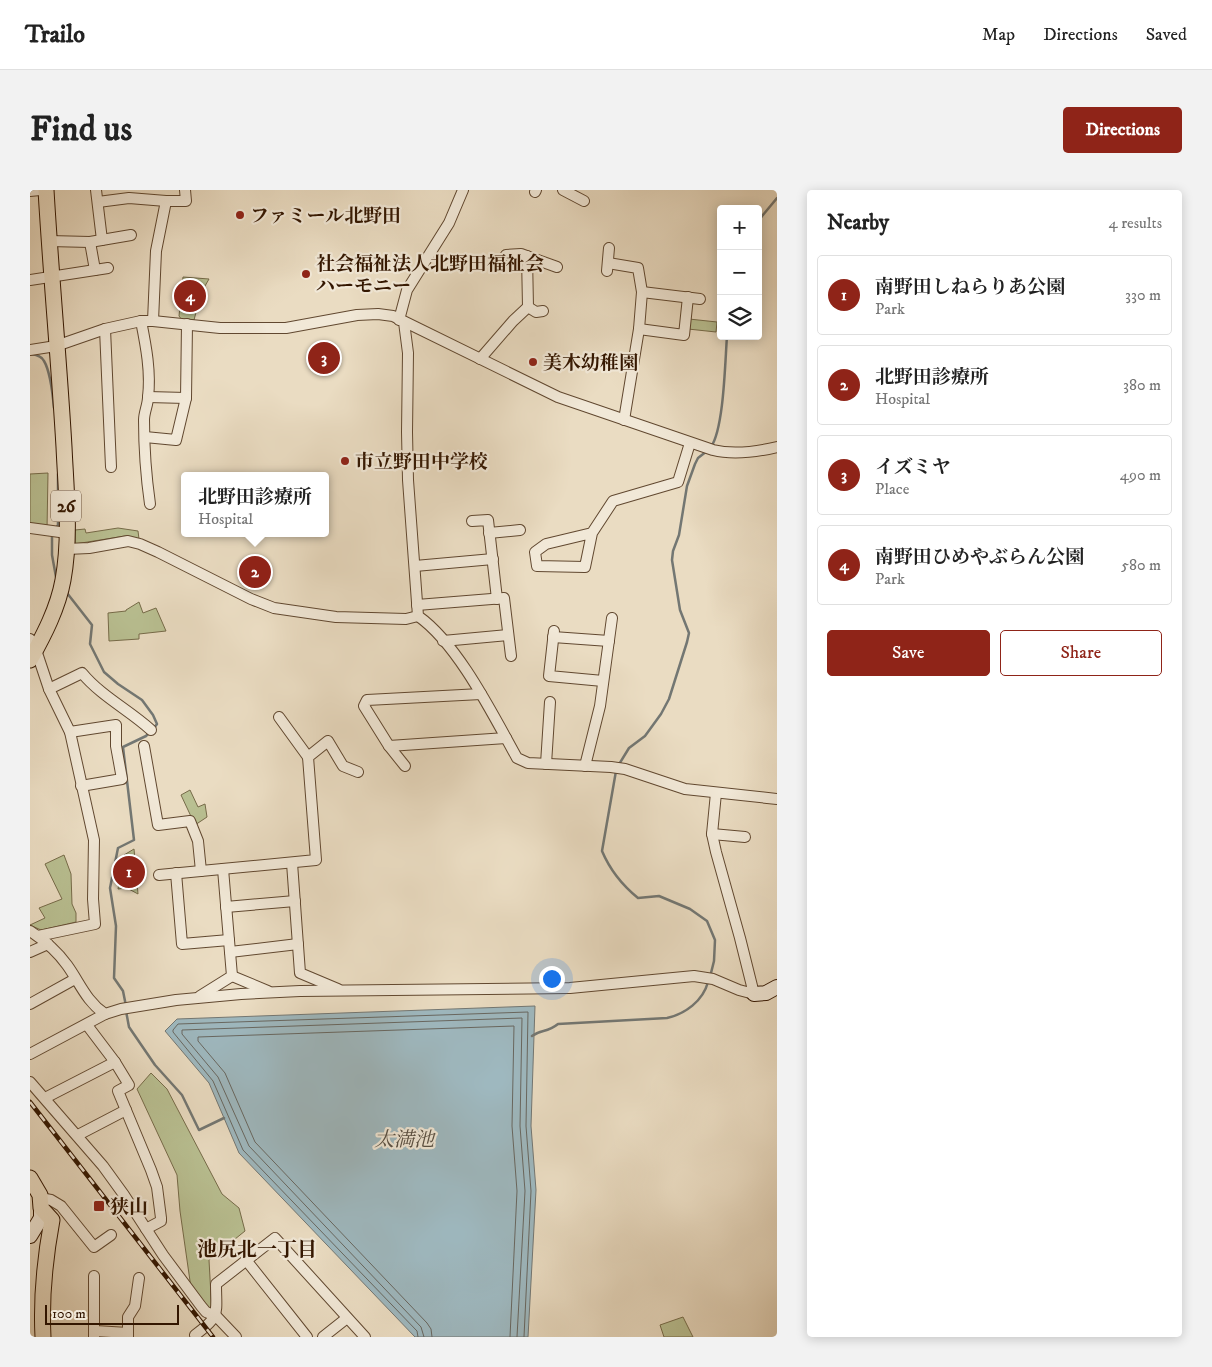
<!DOCTYPE html>
<html lang="en">
<head>
<meta charset="utf-8">
<style>
	:root { --surface:#fff; --page:#f2f2f2; --text:#222; --muted:#767676; --line:#e0e0e0; --accent:#8f2418 }
	body { margin:0; font-family:"IM FELL DW Pica","Noto Serif JP",serif; background:var(--page); color:var(--text) }
	.controls { position:absolute; right:15px; top:15px; display:grid; overflow:hidden; border-radius:5px; box-shadow:0 2px 12px #0003 }
	.controls button { width:45px; height:45px; display:grid; place-items:center; padding:0; border:0; border-bottom:1px solid var(--line); background:var(--surface); color:var(--text); font:25px sans-serif }
	.scale { position:absolute; left:15px; bottom:12px; width:134px; box-sizing:border-box; padding-left:5px; border:2px solid #331600; border-top:0; font-size:14px; line-height:18px; white-space:nowrap; color:#331600; -webkit-text-stroke:4px #f1e8d7; paint-order:stroke }
	.you { position:absolute; left:521px; top:788px; width:18px; height:18px; margin:-12px; border:4px solid #fff; border-radius:50%; background:#1a73e8; box-shadow:0 0 0 8px #1a73e833 }
	.badge { display:grid; place-items:center; width:32px; height:32px; border-radius:50%; background:var(--accent); color:#fff; font-size:16px; font-weight:700 }
	.pin { position:absolute; translate:-50% -50%; border:2px solid #fff; box-shadow:0 1px 5px #0006 }
	.popup { position:absolute; left:151px; top:282px; width:148px; height:65px; box-sizing:border-box; display:grid; place-content:center; border-radius:5px; background:var(--surface); filter:drop-shadow(0 1px 4px #0005); font-size:16px; white-space:nowrap; color:var(--muted) }
	.popup b { font-size:19px; color:var(--text) }
	.popup::after { content:''; position:absolute; left:50%; top:100%; margin-left:-10px; border:10px solid transparent; border-top-color:var(--surface) }
	.list { margin:0; padding:0; list-style:none }
	h2 { display:flex; justify-content:space-between; align-items:center; height:65px; margin:0; padding:0 20px; font-size:21px }
	h2 small { font-size:16px; font-weight:400; color:var(--muted) }
	.list li { display:grid; grid-template-columns:32px 1fr auto; gap:15px; align-items:center; box-sizing:border-box; height:80px; margin:0 10px 10px; padding:0 10px; border:1px solid var(--line); border-radius:5px }
	.list b { display:block; font-size:19px; white-space:nowrap }
	.list p { margin:0; font-size:16px; white-space:nowrap; color:var(--muted) }
	.list em { font-size:16px; font-style:normal; color:var(--muted) }
	.actions { display:flex; gap:10px; padding:15px 20px }
	.actions a { flex:1; padding:11px 0; border:1px solid var(--accent); border-radius:5px; text-align:center; font-size:18px; color:var(--accent) }
	.actions .main { background:var(--accent); color:#fff }
	.icon { flex:none; width:28px; height:28px; fill:none; stroke:currentColor; stroke-width:2; stroke-linecap:round; stroke-linejoin:round }
	.map { position:relative; flex:none; width:747px; height:1147px; overflow:hidden; border-radius:5px }
	header { display:flex; align-items:center; gap:30px; box-sizing:border-box; height:70px; padding:0 25px; background:var(--surface); border-bottom:1px solid var(--line) }
	header strong { font-size:24px }
	nav { display:flex; gap:28px; margin-inline-start:auto; font-size:18px }
	.intro { display:flex; align-items:center; justify-content:space-between; box-sizing:border-box; height:120px; padding:0 30px }
	h1 { margin:0; font-size:35px }
	.button { padding:12px 22px; border-radius:5px; background:var(--accent); color:#fff; font-size:18px; font-weight:700 }
	main { display:flex; gap:30px; padding:0 30px }
	aside { flex:1; background:var(--surface); border-radius:5px; box-shadow:0 2px 12px #0003 }
	.map>svg:first-child { display:block }
	.green { fill:#b9c092; stroke:#766b49 }
	.water { fill:#9eb8bf; stroke:#737773 }
	.lines { fill:none; stroke-linecap:round; stroke-linejoin:round }
	.shore { stroke:#686760; stroke-width:1 }
	.stream { stroke:#737773; stroke-width:2.5 }
	.street-casing { stroke:#614830; stroke-width:12 }
	.secondary-casing { stroke:#331600; stroke-width:16 }
	.primary-casing { stroke:#331600; stroke-width:17 }
	.street { stroke:#f1e8d7; stroke-width:10 }
	.secondary { stroke:#f1e8d7; stroke-width:14 }
	.primary { stroke:#eadcc2; stroke-width:15 }
	.rail-casing { stroke:#331600; stroke-width:4.5 }
	.rail { stroke:#f1e8d7; stroke-width:2.5; stroke-dasharray:8; stroke-linecap:butt }
	.poi-dot { fill:#8f2418; stroke:#f1e8d7; stroke-width:2 }
	.labels { text-anchor:middle; stroke-width:4.5; stroke-linejoin:round; paint-order:stroke }
	.shield { fill:#f1e8d7; stroke:#6c5540; stroke-width:1 }
	.shield-label { font-size:18px; font-weight:bold; fill:#331600 }
	.poi-label { font-size:19px; font-weight:bold; fill:#331600; stroke:#f1e8d7; text-anchor:start }
	.water-label { font-size:20px; font-style:italic; fill:#584f43; stroke:#f1e8d7 }
	.neighbourhood-label { font-size:20px; font-weight:bold; fill:#331600; stroke:#f1e8d7 }
</style>
</head>
<body>
<header>
<strong>Trailo</strong>
<nav><a>Map</a><a>Directions</a><a>Saved</a></nav>
</header>
<div class="intro"><h1>Find us</h1><a class="button">Directions</a></div>
<main>
<div class="map">
<svg width="747" height="1147" viewBox="0 0 747 1147">
	<rect width="100%" height="100%" fill="#eadcc2"/>
	<filter id="stains"><feTurbulence type="fractalNoise" baseFrequency=".004" numOctaves="4"/><feColorMatrix values="0 0 0 0 .2 0 0 0 0 .09 0 0 0 0 .02 0 0 0 .5 -.17"/></filter>
	<radialGradient id="worn" r=".72"><stop offset=".6" stop-color="#630" stop-opacity="0"/><stop offset="1" stop-color="#630" stop-opacity=".3"/></radialGradient>
	<g class="green">
		<polygon points="153,87 179,89 171,103 164,130 152,130 149,126"/>
		<polygon points="659,129 687,132 686,142 658,139"/>
		<polygon points="18,283 17,340 0,338 0,284"/>
		<polygon points="88,338 108,341 109,349 95,346 45,354 45,340 55,339 56,343"/>
		<polygon points="109,412 113,423 126,418 136,441 109,444 109,449 79,451 78,423 96,421 96,420"/>
		<polygon points="160,600 168,617 175,614 177,627 165,635 151,605"/>
		<polygon points="104,659 108,704 97,698 88,699 94,665"/>
		<polygon points="34,665 41,684 42,714 46,723 46,732 11,740 0,735 15,728 9,718 32,709 15,674"/>
		<polygon points="121,883 137,899 192,1004 209,1018 215,1041 179,1070 182,1124 162,1105 150,1021 147,985 107,899"/>
		<polygon points="653,1127 663,1147 634,1147 630,1135"/>
	</g>
	<polygon class="water" points="505,816 501,936 506,1000 498,1147 385,1147 209,963 179,893 135,841 147,829"/>
	<g class="lines">
		<g class="shore">
			<polyline points="388,1147 387,1141 213,960 183,891 143,842 143,840 148,834 498,822 496,936 501,1001 494,1147"/>
			<polyline points="394,1147 391,1137 219,956 188,887 152,844 152,840 492,828 490,936 495,1001 487,1147"/>
			<polyline points="402,1147 401,1139 397,1133 225,952 195,883 168,851 168,847 484,836 482,936 487,1001 480,1147"/>
		</g>
		<g class="stream">
			<polyline points="728,31 747,8"/>
			<path d="M1,164C6,165 12,166 14,171C20,181 23,207 24,218"/>
			<path d="M681,257C694,238 695,172 697,146"/>
			<polyline points="26,338 28,335 28,284"/>
			<polyline points="22,344 22,365 26,387"/>
			<polyline points="37,403 62,435 60,454 74,482 88,494 112,510 123,525 127,534 124,538"/>
			<polyline points="588,576 599,558 615,546 631,524 639,509 657,452 659,443 650,420 642,370 643,361 649,345 657,296 665,274 668,268 677,261"/>
			<path d="M586,581L572,661C580,680 592,695 608,708L629,706L660,719L677,731L685,750L684,771L680,787"/>
			<polyline points="96,816 93,801 84,788 86,736 80,698 88,658 104,650 93,557 116,546 120,542"/>
			<polyline points="96,821 99,837 125,875 152,905 169,940 194,928"/>
			<path d="M502,846C511,839 517,843 528,834L637,828C655,824 673,811 678,792"/>
		</g>
		<g class="street-casing">
			<g id="street">
				<polyline points="66,0 72,50"/>
				<polyline points="533,0 554,11"/>
				<polyline points="0,1 10,0"/>
				<polyline points="505,2 506,0"/>
				<polyline points="68,12 99,8 136,11 156,11 155,0"/>
				<polyline points="19,51 60,52 101,45"/>
				<polyline points="60,52 65,80"/>
				<polyline points="476,65 491,64 527,77"/>
				<polyline points="497,66 498,117 506,122 513,121"/>
				<polyline points="578,73 608,78 612,102 609,139 594,230"/>
				<polyline points="577,81 579,58"/>
				<polyline points="0,90 78,78"/>
				<polyline points="612,102 670,109"/>
				<polyline points="369,130 377,100 419,33 433,0"/>
				<path d="M111,131C116,156 121,182 118,207C118,215 114,222 114,230C114,258 116,286 120,314"/>
				<polyline points="123,131 126,61 136,11"/>
				<path d="M374,132L378,163L377,242L378,290L388,426C428,454 463,525 487,568L498,573L581,577L595,579L655,599L747,609"/>
				<polyline points="75,139 81,277"/>
				<polyline points="609,139 654,145 658,107"/>
				<path d="M0,160L26,156L75,139L111,131H123L190,138H256L327,125L348,124L363,126L528,207L683,260C703,265 726,262 747,257"/>
				<polyline points="450,169 483,131 498,117"/>
				<polyline points="118,207 156,208"/>
				<polyline points="115,247 146,250 156,208 157,134"/>
				<polyline points="442,331 458,330 467,409"/>
				<polyline points="0,338 37,343"/>
				<polyline points="459,343 490,340"/>
				<polyline points="562,343 516,354 505,362 507,376 555,377 562,343 583,311 648,292 660,253"/>
				<polyline points="37,359 59,358 98,351 110,354 128,362 221,409 244,418 306,427 376,429 388,426"/>
				<polyline points="385,376 463,369"/>
				<polyline points="387,415 474,408 481,466"/>
				<polyline points="524,441 519,486 573,491"/>
				<polyline points="523,447 579,451"/>
				<polyline points="0,449 6,460 19,499 40,542 64,650 63,709 65,734 8,746"/>
				<polyline points="413,451 478,445"/>
				<path d="M19,499L52,483C71,506 99,520 121,540"/>
				<polyline points="249,527 278,567"/>
				<polyline points="40,542 86,535 86,556 92,589 51,596"/>
				<polyline points="114,556 128,635 160,631 168,651 171,681"/>
				<polyline points="359,556 476,548"/>
				<polyline points="516,574 520,512"/>
				<polyline points="375,576 359,556 334,516 337,510 451,504"/>
				<polyline points="555,576 570,516 582,428"/>
				<polyline points="682,644 715,647"/>
				<polyline points="262,673 270,783 308,799"/>
				<polyline points="146,683 152,754 199,750"/>
				<polyline points="129,685 286,670 278,567 298,551 313,576 328,582"/>
				<polyline points="196,717 265,711"/>
				<path d="M0,741C14,750 27,761 37,775C50,793 56,811 75,824L91,819L146,810L211,804L270,801L540,798L664,786L683,789L709,800L724,804L710,748L686,662L682,644L686,603"/>
				<polyline points="0,762 18,754"/>
				<polyline points="200,762 268,754"/>
				<polyline points="202,786 238,801"/>
				<polyline points="170,806 202,786 193,679"/>
				<polyline points="0,814 45,789"/>
				<polyline points="57,835 85,872 99,895 88,901 121,980 127,997 131,1028 131,1031 116,1039"/>
				<polyline points="0,864 75,824"/>
				<polyline points="0,892 73,976 94,1005 133,1065 171,1116 176,1122 186,1126 206,1147"/>
				<polyline points="15,908 85,872"/>
				<polyline points="48,945 96,920"/>
				<polyline points="10,1008 21,1010 31,1016 64,1057 81,1045"/>
				<polyline points="216,1070 277,1147"/>
				<polyline points="65,1141 98,1143"/>
				<path d="M165,1145C191,1126 186,1124 186,1094L245,1048L335,1147"/>
				<polyline points="64,1147 64,1086"/>
				<polyline points="98,1147 98,1127 105,1116 109,1088"/>
				<polyline points="293,1147 317,1128"/>
			</g>
		</g>
		<g class="secondary-casing">
			<g id="secondary">
				<polyline points="724,804 736,803 747,797"/>
				<polyline points="0,1046 11,1028 11,1018"/>
			</g>
		</g>
		<g class="primary-casing">
			<g id="primary">
				<path d="M0,470C14,445 28,418 33,390C41,346 36,301 34,257C29,171 21,86 16,0"/>
				<path d="M0,988L10,1005L11,1018L22,1030C15,1068 11,1109 13,1147"/>
			</g>
		</g>
		<use href="#street" class="street"/>
		<use href="#secondary" class="secondary"/>
		<use href="#primary" class="primary"/>
		<g class="rail-casing">
			<polyline id="rail" points="0,912 183,1147"/>
		</g>
		<use href="#rail" class="rail"/>
	</g>
	<g class="poi-dot">
		<circle cx="210" cy="25" r="5"/>
		<circle cx="276" cy="84" r="5"/>
		<circle cx="503" cy="172" r="5"/>
		<circle cx="315" cy="271" r="5"/>
		<rect x="63" y="1010" width="12" height="12" rx="2.5"/>
	</g>
	<g class="labels">
		<rect class="shield" x="21" y="300.5" width="30" height="31" rx="4"/>
		<g class="shield-label">
			<text x="36" y="322">26</text>
		</g>
		<g class="poi-label">
			<text x="220" y="32">ファミール北野田</text>
			<text x="286" y="80">社会福祉法人北野田福祉会<tspan x="286" dy="22">ハーモニー</tspan></text>
			<text x="513" y="179">美木幼稚園</text>
			<text x="325" y="278">市立野田中学校</text>
			<text x="80" y="1023">狭山</text>
		</g>
		<g class="water-label">
			<text x="374" y="956">太満池</text>
		</g>
		<g class="neighbourhood-label">
			<text x="227" y="1066">池尻北一丁目</text>
		</g>
	</g>
	<rect width="100%" height="100%" filter="url(#stains)"/>
	<rect width="100%" height="100%" fill="url(#worn)"/>
</svg>
<div class="controls">
<button>+</button>
<button>−</button>
<button><svg class="icon" aria-label="layers" viewBox="0 0 24 24"><path d="M12 4l9 5-9 5-9-5zM3 14l9 5 9-5"/></svg></button>
</div>
<div class="scale">100 m</div>
<div class="you"></div>
<div class="pin badge" style="left:99px;top:682px">1</div>
<div class="pin badge" style="left:225px;top:382px">2</div>
<div class="popup"><b>北野田診療所</b>Hospital</div>
<div class="pin badge" style="left:294px;top:168px">3</div>
<div class="pin badge" style="left:160px;top:106px">4</div>
</div>
<aside>
<h2>Nearby<small>4 results</small></h2>
<ul class="list">
<li><span class="badge">1</span><div><b>南野田しねらりあ公園</b><p>Park</p></div><em>330 m</em></li>
<li><span class="badge">2</span><div><b>北野田診療所</b><p>Hospital</p></div><em>380 m</em></li>
<li><span class="badge">3</span><div><b>イズミヤ</b><p>Place</p></div><em>490 m</em></li>
<li><span class="badge">4</span><div><b>南野田ひめやぶらん公園</b><p>Park</p></div><em>580 m</em></li>
</ul>
<div class="actions"><a class="main">Save</a><a>Share</a></div>
</aside>
</main>
</body>
</html>
